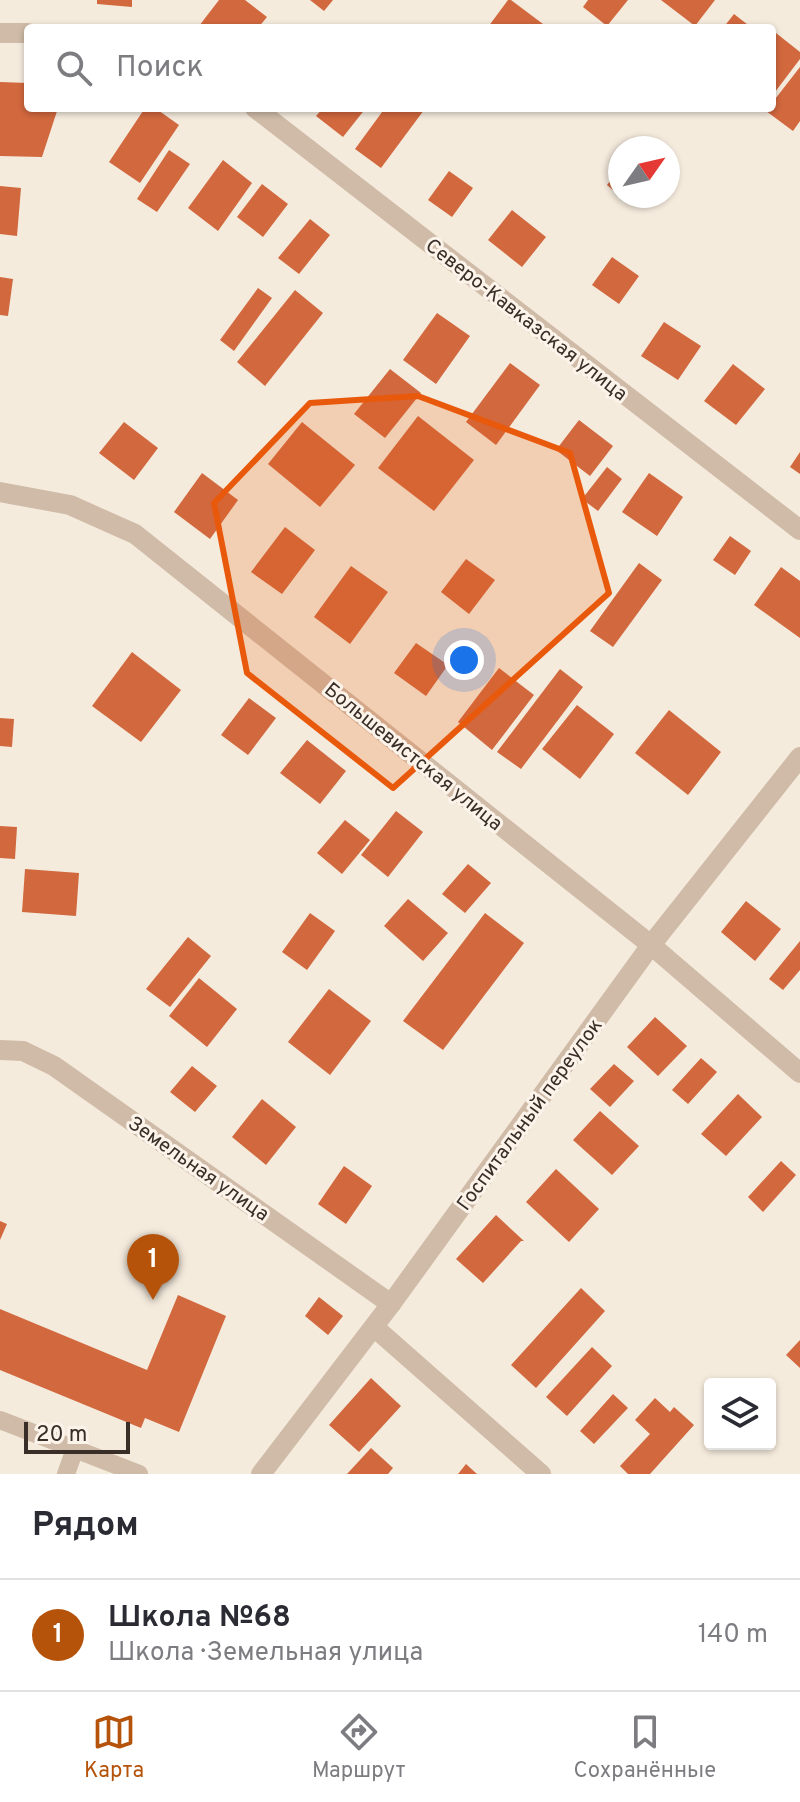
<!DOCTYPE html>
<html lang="ru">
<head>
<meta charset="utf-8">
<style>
	:root { --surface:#fff; --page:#f2f2f3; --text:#2b2b33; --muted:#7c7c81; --line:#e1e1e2; --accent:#b45309 }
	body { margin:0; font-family:Overpass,sans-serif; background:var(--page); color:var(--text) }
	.controls { position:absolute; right:24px; bottom:24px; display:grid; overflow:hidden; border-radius:8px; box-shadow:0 2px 6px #0004 }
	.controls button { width:72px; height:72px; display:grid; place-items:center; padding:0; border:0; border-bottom:2px solid var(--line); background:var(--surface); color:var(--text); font:40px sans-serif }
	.compass { position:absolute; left:608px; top:136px; width:72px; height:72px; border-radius:50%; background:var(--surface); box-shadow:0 2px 6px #0004; rotate:56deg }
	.scale { position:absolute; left:24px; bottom:20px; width:106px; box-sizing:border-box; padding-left:8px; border:4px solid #3a2f28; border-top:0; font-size:22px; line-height:28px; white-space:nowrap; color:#3a2f28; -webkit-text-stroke:6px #fcf4ea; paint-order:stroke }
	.you { position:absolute; left:464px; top:660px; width:28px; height:28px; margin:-20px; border:6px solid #fff; border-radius:50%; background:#1a73e8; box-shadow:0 0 0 12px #1a73e833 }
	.badge { display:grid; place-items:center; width:52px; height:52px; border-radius:50%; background:var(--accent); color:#fff; font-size:26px; font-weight:700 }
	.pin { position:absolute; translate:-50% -66px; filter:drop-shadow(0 2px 4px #0008) }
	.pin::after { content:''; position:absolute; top:42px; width:28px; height:24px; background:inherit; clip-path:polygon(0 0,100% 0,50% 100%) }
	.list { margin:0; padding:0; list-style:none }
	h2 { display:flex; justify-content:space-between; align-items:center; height:104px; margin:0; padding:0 32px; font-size:34px }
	h2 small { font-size:26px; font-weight:400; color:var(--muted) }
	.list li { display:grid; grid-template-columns:52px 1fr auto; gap:24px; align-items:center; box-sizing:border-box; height:112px; padding:0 32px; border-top:2px solid var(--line) }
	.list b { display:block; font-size:30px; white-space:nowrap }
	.list p { margin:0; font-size:26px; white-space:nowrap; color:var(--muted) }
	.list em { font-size:26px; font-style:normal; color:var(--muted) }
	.icon { flex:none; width:44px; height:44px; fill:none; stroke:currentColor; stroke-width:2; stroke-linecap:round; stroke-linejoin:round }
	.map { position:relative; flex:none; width:800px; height:1474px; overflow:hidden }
	.search { position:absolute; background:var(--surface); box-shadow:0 2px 6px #0004; left:24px; right:24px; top:24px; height:88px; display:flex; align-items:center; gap:20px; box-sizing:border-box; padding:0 28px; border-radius:8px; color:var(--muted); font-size:30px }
	.sheet { height:216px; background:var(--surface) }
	nav { display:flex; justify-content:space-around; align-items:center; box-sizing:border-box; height:112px; border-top:2px solid var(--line); background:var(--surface); font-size:22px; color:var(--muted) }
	nav a { display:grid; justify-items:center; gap:4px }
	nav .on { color:var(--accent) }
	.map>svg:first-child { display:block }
	.building { fill:#d2683e }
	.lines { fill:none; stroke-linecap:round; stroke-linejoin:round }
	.service { stroke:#cfbba7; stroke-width:18 }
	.minor { stroke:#cfbba7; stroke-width:20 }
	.marked { fill:#e8590c; fill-opacity:0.2; stroke:#e8590c; stroke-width:6; stroke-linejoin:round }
	.labels { text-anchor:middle; stroke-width:6; stroke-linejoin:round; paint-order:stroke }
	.street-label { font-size:20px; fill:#3a2f28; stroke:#fcf4ea }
</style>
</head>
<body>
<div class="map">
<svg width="800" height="1474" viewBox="0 0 800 1474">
	<rect width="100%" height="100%" fill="#f5ebdd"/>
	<g class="building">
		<polygon points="97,0 132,0 132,7 97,4"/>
		<polygon points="219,0 245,0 267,17 258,28 202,28 199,26"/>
		<polygon points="310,0 333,0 324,11"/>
		<polygon points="508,0 511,0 543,24 539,28 488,27"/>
		<polygon points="588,0 628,0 607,26 583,7"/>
		<polygon points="661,0 715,0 695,26"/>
		<polygon points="734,14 752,28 723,28"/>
		<polygon points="776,33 800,52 800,59 772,96 772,38"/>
		<polygon points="800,67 800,121 793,131 766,111 768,108 772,108 772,103"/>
		<polygon points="0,82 28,83 28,108 58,108 42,157 0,156"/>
		<polygon points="145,108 155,108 179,125 140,183 109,162"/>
		<polygon points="323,108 366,108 343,137 316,116"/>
		<polygon points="385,108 421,108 424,110 381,168 355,149"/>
		<polygon points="169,150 190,164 157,212 137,199"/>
		<polygon points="223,160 252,183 218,231 188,208"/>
		<polygon points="620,169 620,196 607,185"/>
		<polygon points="449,171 473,188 452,217 428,200"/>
		<polygon points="262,184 288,204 263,237 237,217"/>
		<polygon points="0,186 21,188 17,236 0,234"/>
		<polygon points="512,210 546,237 522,267 488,240"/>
		<polygon points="310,219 330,235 299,274 278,258"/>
		<polygon points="612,257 639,276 619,304 592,285"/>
		<polygon points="0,277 13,279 8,316 0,315"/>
		<polygon points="258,288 272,298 234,351 220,340"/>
		<polygon points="295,290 323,313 265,386 237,362"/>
		<polygon points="437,313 470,336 436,384 403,360"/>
		<polygon points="664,322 701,346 678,380 641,356"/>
		<polygon points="510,363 540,385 496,445 466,422"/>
		<polygon points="733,364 765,389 736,425 704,401"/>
		<polygon points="390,369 421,393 385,438 354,414"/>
		<polygon points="418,416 474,460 434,511 378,468"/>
		<polygon points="579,420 613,446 590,476 556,450"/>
		<polygon points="124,422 158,448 134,480 99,453"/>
		<polygon points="302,422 355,465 320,507 268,464"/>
		<polygon points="800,452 800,474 790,467"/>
		<polygon points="607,467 622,479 598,511 582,499"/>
		<polygon points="202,473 238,500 210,539 174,512"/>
		<polygon points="649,473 683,497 657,536 622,512"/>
		<polygon points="285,527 315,550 282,594 251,572"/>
		<polygon points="730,536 751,551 735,575 713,560"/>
		<polygon points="466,559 495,580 469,614 441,592"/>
		<polygon points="639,563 662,580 613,647 590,631"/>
		<polygon points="351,566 388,592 350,644 314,617"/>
		<polygon points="781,567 800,581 800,638 754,605"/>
		<polygon points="416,643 448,665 426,696 394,673"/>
		<polygon points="132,652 181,690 141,742 92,706"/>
		<polygon points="499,668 534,695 492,750 458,722"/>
		<polygon points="560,669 583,687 521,769 497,752"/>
		<polygon points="249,698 276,718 248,755 221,735"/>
		<polygon points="577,705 614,734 580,779 542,749"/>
		<polygon points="669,710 721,752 688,795 635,753"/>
		<polygon points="0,718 14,719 12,747 0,746"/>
		<polygon points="307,740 346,771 320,804 280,773"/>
		<polygon points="396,811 423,832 388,877 361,855"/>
		<polygon points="345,820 370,840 342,874 317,853"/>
		<polygon points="0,826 17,827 15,859 0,858"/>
		<polygon points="468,864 491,883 465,913 442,894"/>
		<polygon points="25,869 79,873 76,916 22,912"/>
		<polygon points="408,899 448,933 423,961 384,926"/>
		<polygon points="746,901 781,929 755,961 721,932"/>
		<polygon points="310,913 335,931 307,970 282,952"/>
		<polygon points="485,913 524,943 443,1050 403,1021"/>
		<polygon points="188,937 211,956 170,1007 146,989"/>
		<polygon points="800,941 800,970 783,990 769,979"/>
		<polygon points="199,978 237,1009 207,1047 169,1016"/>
		<polygon points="329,989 371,1021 330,1075 288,1042"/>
		<polygon points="655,1017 687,1046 658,1076 627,1047"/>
		<polygon points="701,1058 717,1072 688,1104 672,1090"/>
		<polygon points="614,1064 634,1081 610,1107 590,1089"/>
		<polygon points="192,1066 217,1086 195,1112 170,1092"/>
		<polygon points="738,1094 762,1117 726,1156 701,1134"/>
		<polygon points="262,1099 296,1127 266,1165 232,1137"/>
		<polygon points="600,1111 639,1146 612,1175 573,1140"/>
		<polygon points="781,1161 796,1175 763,1212 748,1197"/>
		<polygon points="344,1166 372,1186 346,1224 318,1204"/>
		<polygon points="556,1169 599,1209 569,1242 526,1202"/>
		<polygon points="496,1215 524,1241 521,1241 483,1283 456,1259"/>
		<polygon points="0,1221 7,1224 0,1240"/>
		<polygon points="581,1288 605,1311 536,1388 511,1365"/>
		<polygon points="178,1295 226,1316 179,1432 145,1418 141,1428 0,1370 0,1309 147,1370"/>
		<polygon points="319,1297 343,1316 328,1335 305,1316"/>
		<polygon points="800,1340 800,1368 786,1355"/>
		<polygon points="592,1347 612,1366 567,1416 546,1397"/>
		<polygon points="371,1378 401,1406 359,1452 329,1425"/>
		<polygon points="613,1394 628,1408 594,1444 580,1431"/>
		<polygon points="655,1398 670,1412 674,1407 694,1425 650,1474 628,1474 620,1466 650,1434 635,1420"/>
		<polygon points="371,1448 393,1468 388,1474 347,1474"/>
		<polygon points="466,1464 477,1474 458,1474"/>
	</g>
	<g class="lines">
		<g class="service">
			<polyline points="0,1420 139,1474"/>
			<polyline points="66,1474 75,1449"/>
		</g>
		<g class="minor">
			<polyline points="0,33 28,33"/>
			<polyline points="255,108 800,530"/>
			<polyline points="0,492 70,505 135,534 651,945 800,1073"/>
			<polyline points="0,1050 23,1051 54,1066 391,1304"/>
			<polyline points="374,1327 541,1474"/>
			<polyline points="261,1474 391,1304 651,945 800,757"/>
		</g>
	</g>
	<path class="marked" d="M418,396L570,453L609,593L393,788L247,673L214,503L310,403Z"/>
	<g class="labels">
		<g class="street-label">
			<text transform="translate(527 319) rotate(38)" y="7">Северо-Кавказская улица</text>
			<text transform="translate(414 756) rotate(39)" y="7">Большевистская улица</text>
			<text transform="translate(529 1114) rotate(-54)" y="7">Госпитальный переулок</text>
			<text transform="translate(199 1168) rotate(35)" y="7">Земельная улица</text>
		</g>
	</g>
</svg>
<div class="controls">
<button><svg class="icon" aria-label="layers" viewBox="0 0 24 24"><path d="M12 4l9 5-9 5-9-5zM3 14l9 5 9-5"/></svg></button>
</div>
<svg class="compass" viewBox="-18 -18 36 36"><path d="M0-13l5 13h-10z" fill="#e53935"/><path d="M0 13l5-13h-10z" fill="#7c7c81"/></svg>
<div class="scale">20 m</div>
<div class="you"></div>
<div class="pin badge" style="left:153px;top:1300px">1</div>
<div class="search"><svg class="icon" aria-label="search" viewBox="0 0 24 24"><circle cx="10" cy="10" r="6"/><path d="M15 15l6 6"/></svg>Поиск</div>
</div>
<section class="sheet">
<h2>Рядом<small></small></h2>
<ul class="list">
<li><span class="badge">1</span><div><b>Школа №68</b><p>Школа · Земельная улица</p></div><em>140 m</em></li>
</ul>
</section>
<nav>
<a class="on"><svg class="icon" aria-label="map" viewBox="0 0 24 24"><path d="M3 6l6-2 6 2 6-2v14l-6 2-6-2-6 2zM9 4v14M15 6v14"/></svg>Карта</a>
<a><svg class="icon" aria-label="directions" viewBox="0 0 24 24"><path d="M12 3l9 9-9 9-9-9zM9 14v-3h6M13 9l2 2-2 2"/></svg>Маршрут</a>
<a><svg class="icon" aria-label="saved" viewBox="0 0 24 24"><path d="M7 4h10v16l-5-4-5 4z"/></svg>Сохранённые</a>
</nav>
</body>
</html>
